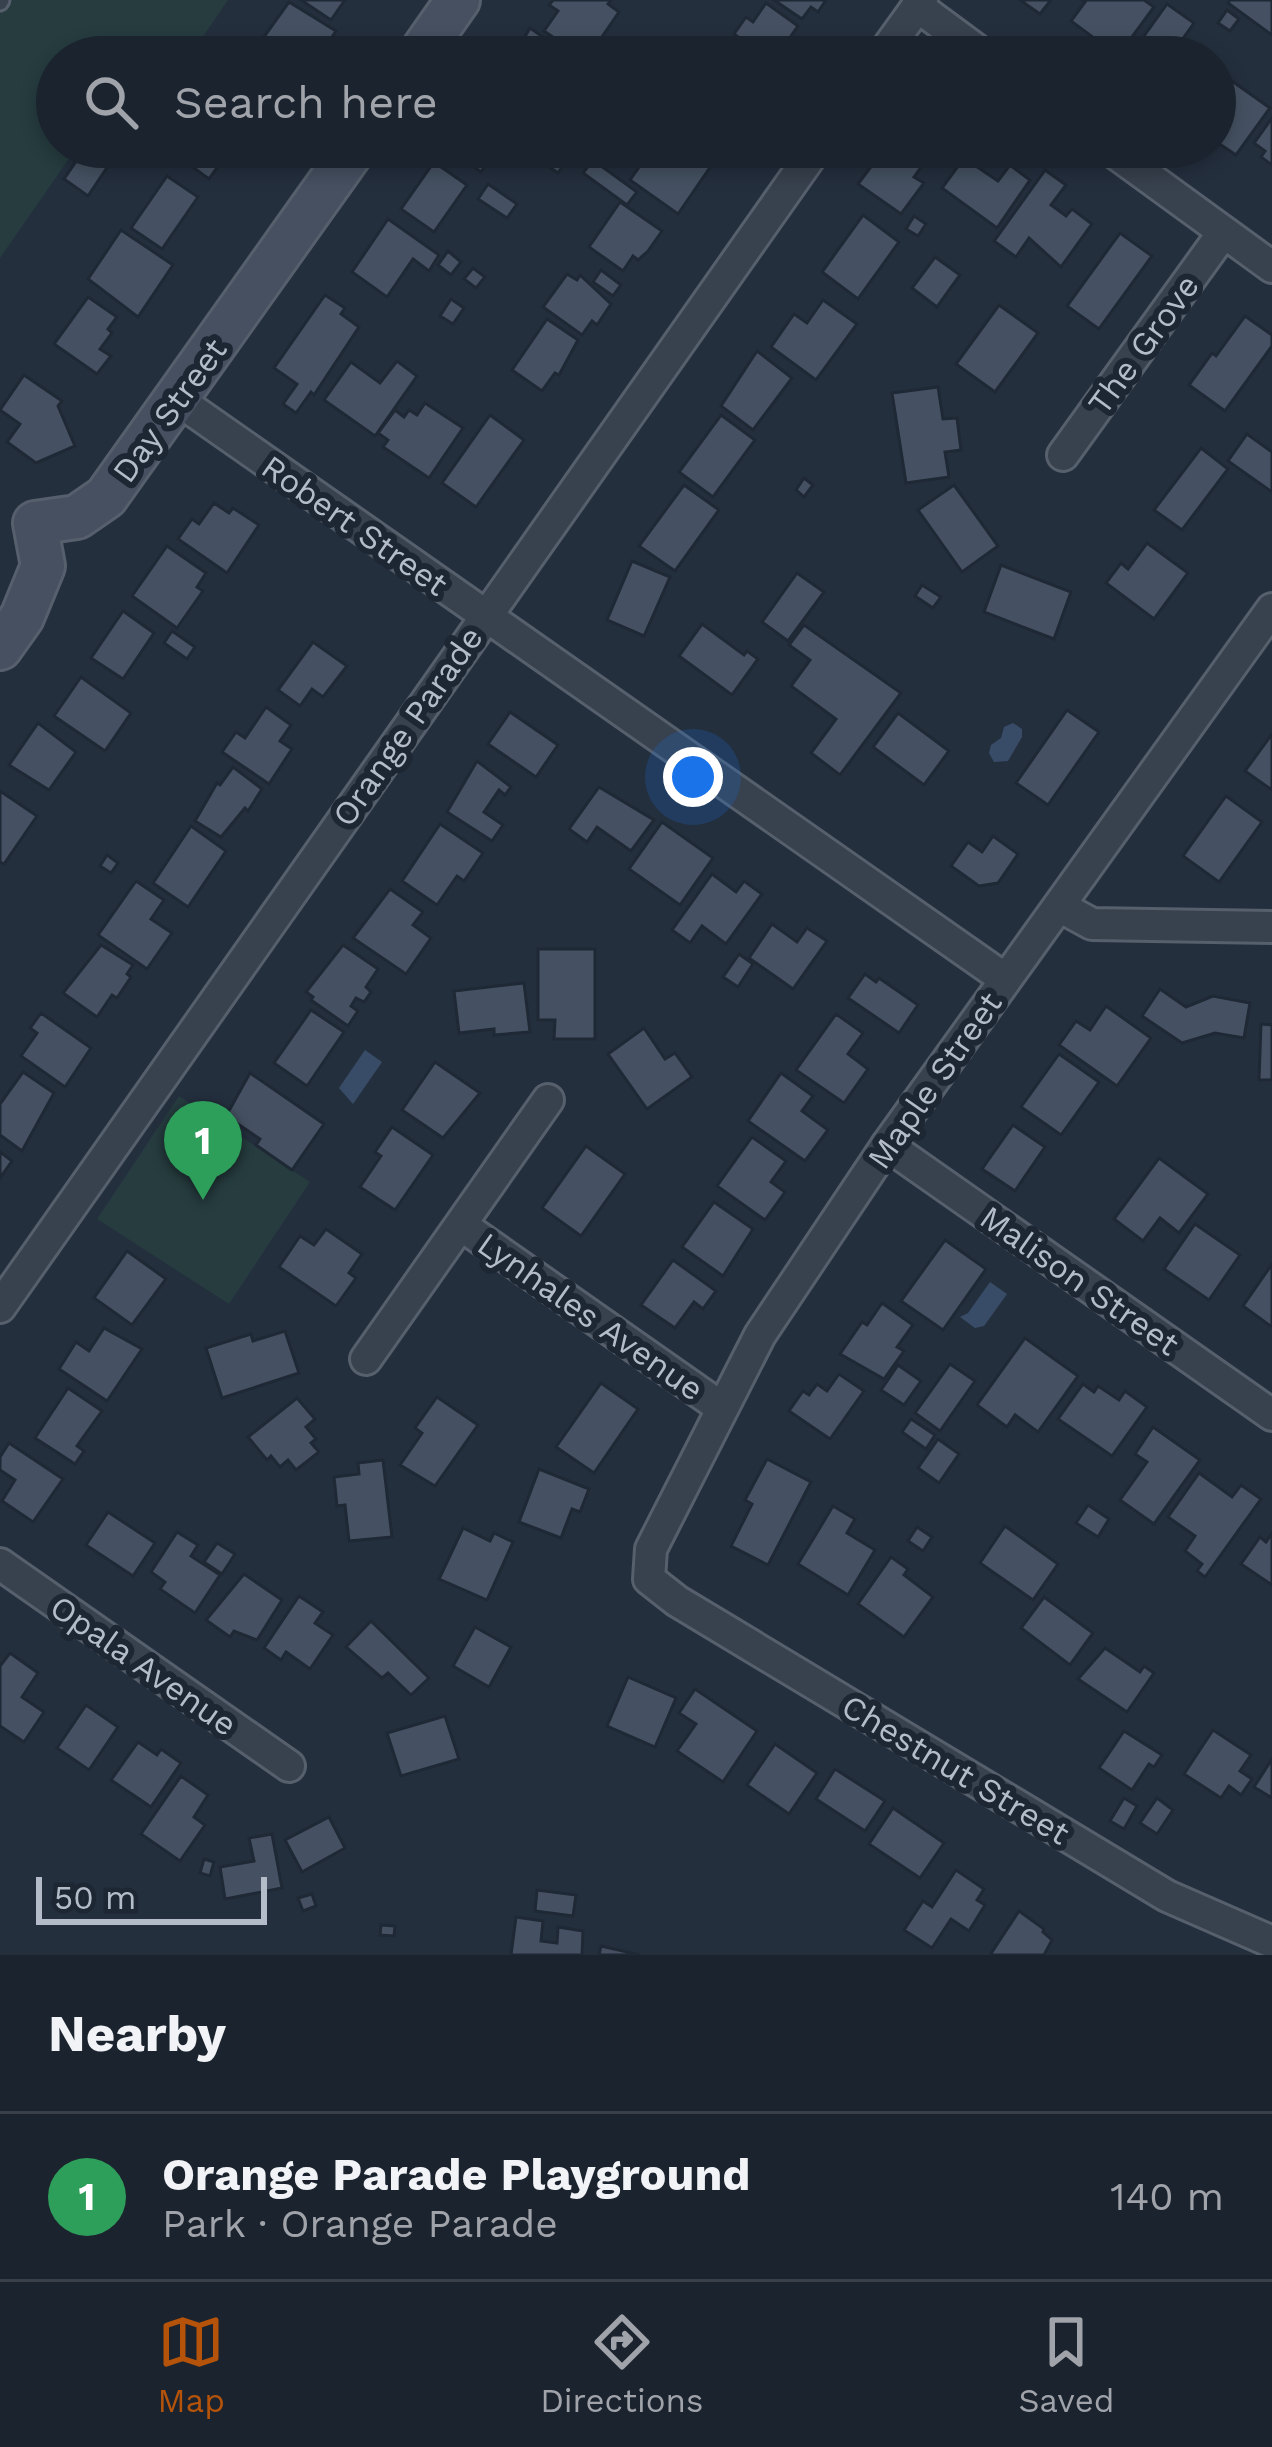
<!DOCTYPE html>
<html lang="en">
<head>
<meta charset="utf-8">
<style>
	:root { --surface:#1b232e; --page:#282f3a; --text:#f1f3f6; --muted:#a0a4aa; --line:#39404a; --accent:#b45309 }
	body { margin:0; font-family:"Work Sans",sans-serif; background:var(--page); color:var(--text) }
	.scale { position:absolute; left:36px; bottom:30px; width:231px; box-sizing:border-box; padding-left:12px; border:6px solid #b4bcc9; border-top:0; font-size:33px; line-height:42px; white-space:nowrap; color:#b4bcc9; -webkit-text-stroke:9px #1d2633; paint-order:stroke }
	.you { position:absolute; left:693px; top:777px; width:42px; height:42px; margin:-30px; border:9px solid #fff; border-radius:50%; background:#1a73e8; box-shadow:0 0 0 18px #1a73e833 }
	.badge { display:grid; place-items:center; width:78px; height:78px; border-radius:50%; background:var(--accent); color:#fff; font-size:39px; font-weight:700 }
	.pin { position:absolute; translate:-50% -99px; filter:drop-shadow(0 3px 6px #0008) }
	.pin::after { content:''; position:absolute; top:63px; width:42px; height:36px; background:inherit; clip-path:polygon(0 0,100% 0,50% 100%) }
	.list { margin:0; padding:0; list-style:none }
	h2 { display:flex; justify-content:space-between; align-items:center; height:156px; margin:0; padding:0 48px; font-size:51px }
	h2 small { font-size:39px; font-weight:400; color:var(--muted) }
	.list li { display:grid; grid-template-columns:78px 1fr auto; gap:36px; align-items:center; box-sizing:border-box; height:168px; padding:0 48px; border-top:3px solid var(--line) }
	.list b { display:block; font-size:45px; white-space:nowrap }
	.list p { margin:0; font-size:39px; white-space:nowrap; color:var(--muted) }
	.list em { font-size:39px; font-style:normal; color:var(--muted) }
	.icon { flex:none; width:66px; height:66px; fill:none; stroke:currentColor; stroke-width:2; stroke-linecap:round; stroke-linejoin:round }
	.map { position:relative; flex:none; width:1272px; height:1955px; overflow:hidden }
	.search { position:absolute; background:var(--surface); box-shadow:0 6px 18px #0003; left:36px; right:36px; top:36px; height:132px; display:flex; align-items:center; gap:30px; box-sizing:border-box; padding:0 42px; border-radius:66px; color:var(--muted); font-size:45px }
	.sheet { height:324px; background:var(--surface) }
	nav { display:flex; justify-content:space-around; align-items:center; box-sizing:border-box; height:168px; border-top:3px solid var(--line); background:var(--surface); font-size:33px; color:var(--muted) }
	nav a { display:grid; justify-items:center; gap:6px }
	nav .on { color:var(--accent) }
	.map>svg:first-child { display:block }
	.green { fill:#263c3f }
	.water { fill:#394c67 }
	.building { fill:#455162; stroke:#1f2835; stroke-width:3 }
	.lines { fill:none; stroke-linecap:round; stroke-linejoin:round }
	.lane-casing { stroke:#565f6c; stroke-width:21 }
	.street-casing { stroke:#565f6c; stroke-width:36 }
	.secondary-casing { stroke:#565f6c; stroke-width:48 }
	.lane { stroke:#38414e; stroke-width:15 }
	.street { stroke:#38414e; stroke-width:30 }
	.secondary { stroke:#465061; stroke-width:42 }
	.labels { text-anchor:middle; stroke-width:12; stroke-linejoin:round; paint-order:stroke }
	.street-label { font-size:33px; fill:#b4bcc9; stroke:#1d2633 }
</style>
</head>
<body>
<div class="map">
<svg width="1272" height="1955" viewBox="0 0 1272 1955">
	<rect width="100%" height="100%" fill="#242f3e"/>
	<g class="green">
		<polygon points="0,0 228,0 189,57 57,57 57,147 77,147 0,258"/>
		<polygon points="179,1096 310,1182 229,1304 97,1219"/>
	</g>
	<g class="water">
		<polygon points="1013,723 1022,729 1022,737 1008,761 994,762 989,753 991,745 1001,738 1004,727"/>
		<polygon points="365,1050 382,1062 353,1104 339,1088"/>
		<polygon points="990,1282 1007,1294 984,1326 975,1328 960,1317 968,1313"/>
	</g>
	<g class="building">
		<polygon points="301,0 345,0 331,20"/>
		<polygon points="553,0 611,0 608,4 619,12 588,57 582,57 544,31 558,11 549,5"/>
		<polygon points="774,0 826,0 818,12 811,7 802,19"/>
		<polygon points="1020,0 1051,0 1040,14"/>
		<polygon points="1081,0 1144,0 1154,7 1118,56 1071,21 1085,2"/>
		<polygon points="1230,0 1272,0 1272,35 1228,3"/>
		<polygon points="289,2 336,31 321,53 307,44 300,57 260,57 253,52"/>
		<polygon points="766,3 798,26 776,57 728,57 741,39 734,34 746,17 753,22"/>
		<polygon points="1167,4 1194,23 1182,40 1205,57 1129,57"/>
		<polygon points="1227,10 1239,19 1230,31 1218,23"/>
		<polygon points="530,28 565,52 567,57 513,57"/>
		<polygon points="1215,69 1270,108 1236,155 1215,141 1220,133 1215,129"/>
		<polygon points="1272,118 1272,165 1261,157 1265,151 1254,143"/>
		<polygon points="86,147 94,147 112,160 88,196 64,179"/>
		<polygon points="172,147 232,147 209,179 183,160 185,157"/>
		<polygon points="447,147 499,147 481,172"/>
		<polygon points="533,147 573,147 575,148 558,173 529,153"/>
		<polygon points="661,147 690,147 713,163 678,214 630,180 649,153 654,157"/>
		<polygon points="877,147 936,147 914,177 924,183 901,214 858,184 876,160 871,155"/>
		<polygon points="964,158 998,181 1010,165 1030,180 997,228 942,188"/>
		<polygon points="593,160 637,192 627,205 583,173"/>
		<polygon points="434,162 467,185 434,232 401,209"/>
		<polygon points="1045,170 1066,185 1051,205 1066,216 1072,209 1092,224 1061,267 1029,238 1016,257 994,241"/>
		<polygon points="167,176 198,197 162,249 131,228"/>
		<polygon points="488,184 517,204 507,218 478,199"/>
		<polygon points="620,202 662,231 648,251 638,260 633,256 623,271 589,247"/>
		<polygon points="863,215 899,242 858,299 822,272"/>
		<polygon points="914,216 926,224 918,236 906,229"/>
		<polygon points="388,219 439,255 429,271 413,259 387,297 352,272"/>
		<polygon points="121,230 173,265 138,317 88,279"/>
		<polygon points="1120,233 1152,256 1099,329 1067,306"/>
		<polygon points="448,251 461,262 451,275 438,265"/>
		<polygon points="935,257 960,275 937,307 912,288"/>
		<polygon points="473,268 485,277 476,288 464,279"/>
		<polygon points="601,270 621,285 613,296 593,282"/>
		<polygon points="567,274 577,280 580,275 611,304 597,325 592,321 582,335 543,307"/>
		<polygon points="325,295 345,308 341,314 359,327 314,395 311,392 296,413 283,404 297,384 274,368"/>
		<polygon points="88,297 117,317 108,329 112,333 100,349 111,356 97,374 54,344"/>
		<polygon points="451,299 464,308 453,324 440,316"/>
		<polygon points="823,300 857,324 816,380 771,347 794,314 807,323"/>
		<polygon points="999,305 1038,333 995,392 956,364"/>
		<polygon points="1245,316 1272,335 1272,346 1225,411 1189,385 1212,353 1216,356"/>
		<polygon points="547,319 578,340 559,375 555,373 542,391 512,370"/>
		<polygon points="757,351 792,378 753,430 721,406"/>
		<polygon points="397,361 417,376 375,436 324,400 351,362 380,383"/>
		<polygon points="24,375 62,401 58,406 75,446 36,463 7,442 20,424 0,410"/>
		<polygon points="938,387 943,419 957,418 961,450 945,452 949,477 906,483 892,393"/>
		<polygon points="425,403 463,428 429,478 383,447 388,440 378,433 395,410 404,417 409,410 417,415"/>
		<polygon points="490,415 524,440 476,507 442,483"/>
		<polygon points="721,415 755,440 713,497 679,472"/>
		<polygon points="1247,434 1272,452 1272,492 1228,461"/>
		<polygon points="1201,448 1228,469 1182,530 1154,510"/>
		<polygon points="804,478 813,485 804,497 796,490"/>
		<polygon points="684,485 719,510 675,571 639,546"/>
		<polygon points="954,485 998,546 962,572 918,510"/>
		<polygon points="214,503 229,513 233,508 259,525 227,573 178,539 192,519 199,524"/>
		<polygon points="1147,543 1188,573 1154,619 1106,583 1121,563 1128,569"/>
		<polygon points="167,546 206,573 197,587 203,591 177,628 132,596"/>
		<polygon points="632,561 670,577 644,636 607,620"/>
		<polygon points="1001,565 1071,592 1054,639 984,612"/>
		<polygon points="797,573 824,592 788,641 762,622"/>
		<polygon points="922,585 941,597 933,608 915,596"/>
		<polygon points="123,611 154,633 123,679 91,658"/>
		<polygon points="702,624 744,655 747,651 758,659 732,695 679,656"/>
		<polygon points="804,625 901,693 840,775 811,753 836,719 791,686 810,660 789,645"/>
		<polygon points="172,631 195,647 187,659 164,643"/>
		<polygon points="313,642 347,666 323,697 312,689 300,706 278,690"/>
		<polygon points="81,677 131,713 105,751 54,716"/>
		<polygon points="266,707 291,725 280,741 292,749 269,784 222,752 236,732 245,738"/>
		<polygon points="1067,710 1099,732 1048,805 1016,783"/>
		<polygon points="510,712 558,745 536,777 488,744"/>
		<polygon points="898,713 949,751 924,785 873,747"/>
		<polygon points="38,723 76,752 49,790 9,765"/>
		<polygon points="1272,734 1272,790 1245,771"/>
		<polygon points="477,761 511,787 505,795 499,790 484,812 503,825 492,841 447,812"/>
		<polygon points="233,767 262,789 248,811 245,808 221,837 195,821 217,783 220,785"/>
		<polygon points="599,787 654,820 631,851 597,827 587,842 569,829"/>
		<polygon points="0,791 37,816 4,864 0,862"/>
		<polygon points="1226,796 1262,822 1219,882 1183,856"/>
		<polygon points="662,822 713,858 680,905 629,869"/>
		<polygon points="440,824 483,853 464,881 457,876 437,905 402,881"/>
		<polygon points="191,826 226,851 188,907 153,883"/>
		<polygon points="993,836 1018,854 998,883 979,886 951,866 968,842 982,852"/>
		<polygon points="107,855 118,863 111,873 100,866"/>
		<polygon points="712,874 736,892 744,881 762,894 726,944 702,926 690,943 672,930"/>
		<polygon points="136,881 164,900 151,919 172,933 147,969 98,935"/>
		<polygon points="390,889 423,912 413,925 431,938 406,974 353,938"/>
		<polygon points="772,924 797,942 807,928 827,941 793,989 749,958"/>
		<polygon points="101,945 133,965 127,974 131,977 117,998 112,995 97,1017 63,993"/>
		<polygon points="343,945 378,969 366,987 371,992 364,1002 356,998 351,1006 358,1011 348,1026 311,1000 313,997 306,992"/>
		<polygon points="538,949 595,949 595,1039 554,1039 555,1020 538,1020"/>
		<polygon points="739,954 753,964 738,987 723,977"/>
		<polygon points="865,974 876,982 879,978 918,1005 899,1033 848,998"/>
		<polygon points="524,983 530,1032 494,1035 494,1029 459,1033 454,991"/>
		<polygon points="1160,989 1186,1007 1213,996 1250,1003 1244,1038 1215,1033 1182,1043 1142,1016"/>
		<polygon points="1106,1006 1151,1038 1117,1086 1059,1045 1076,1021 1090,1030"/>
		<polygon points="311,1010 344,1032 307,1086 274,1063"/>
		<polygon points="41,1013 91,1048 65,1087 21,1056 37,1033 30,1028"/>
		<polygon points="836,1014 863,1033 848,1054 868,1069 844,1103 796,1070"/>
		<polygon points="1261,1024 1272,1025 1272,1080 1259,1080"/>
		<polygon points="644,1028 665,1059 675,1053 692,1077 647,1109 608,1054"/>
		<polygon points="1059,1054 1099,1082 1061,1135 1021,1107"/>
		<polygon points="435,1062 480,1093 443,1138 402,1110"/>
		<polygon points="23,1072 54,1093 22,1151 0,1135 0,1104"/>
		<polygon points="250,1073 324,1124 292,1170 256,1145 260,1139 226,1116"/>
		<polygon points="781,1073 813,1096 802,1111 828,1130 805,1161 748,1121"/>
		<polygon points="1013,1125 1045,1147 1015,1191 982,1169"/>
		<polygon points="392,1127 433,1155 395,1210 360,1187 381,1156 375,1152"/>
		<polygon points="752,1137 786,1161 771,1182 785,1192 765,1220 717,1186"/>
		<polygon points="586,1146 625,1174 581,1236 542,1208"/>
		<polygon points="0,1152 12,1161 0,1178"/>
		<polygon points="1159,1158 1208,1194 1179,1233 1160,1218 1143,1241 1114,1219"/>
		<polygon points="714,1202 753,1229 723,1276 682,1247"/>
		<polygon points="1195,1224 1240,1255 1209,1300 1164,1269"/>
		<polygon points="326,1229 362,1254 349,1273 356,1278 336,1306 279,1267 300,1236 314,1245"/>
		<polygon points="945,1240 986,1269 943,1330 901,1301"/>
		<polygon points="127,1251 166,1279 132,1325 94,1298"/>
		<polygon points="673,1260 716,1291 703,1309 694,1302 675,1328 641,1305"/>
		<polygon points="1272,1264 1272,1327 1243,1306"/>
		<polygon points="882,1303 913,1325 897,1347 904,1351 884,1379 840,1354 862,1322 867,1325"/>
		<polygon points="104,1328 142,1349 107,1401 59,1369 76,1342 89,1351"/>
		<polygon points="285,1331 299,1373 222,1398 206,1348 251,1334 253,1341"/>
		<polygon points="1025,1338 1078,1376 1038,1432 1015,1415 1007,1427 977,1405"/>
		<polygon points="950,1364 975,1381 940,1431 915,1413"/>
		<polygon points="898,1365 921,1381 904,1405 881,1390"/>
		<polygon points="839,1374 864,1391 830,1439 789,1411 803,1391 809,1395 817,1384 827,1391"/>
		<polygon points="601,1383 638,1409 594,1473 556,1447"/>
		<polygon points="1083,1384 1094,1392 1098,1386 1119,1400 1125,1391 1147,1407 1112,1456 1058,1419"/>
		<polygon points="68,1388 102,1411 77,1446 84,1451 75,1464 35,1438"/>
		<polygon points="437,1397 478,1425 435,1486 400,1465 422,1433 415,1428"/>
		<polygon points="297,1398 315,1419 306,1427 316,1439 311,1443 319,1452 296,1470 288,1460 280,1467 271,1456 267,1460 248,1437"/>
		<polygon points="911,1419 935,1435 926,1449 902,1432"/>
		<polygon points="1153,1427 1200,1460 1154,1524 1120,1500 1147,1462 1135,1454"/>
		<polygon points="938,1439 959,1454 939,1483 918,1468"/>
		<polygon points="9,1443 63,1479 33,1522 2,1501 15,1480 0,1470 0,1457"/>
		<polygon points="767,1459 811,1482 768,1565 731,1546 752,1504 745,1500"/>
		<polygon points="383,1460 392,1537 349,1541 345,1505 337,1506 334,1477 359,1474 358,1463"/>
		<polygon points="539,1469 589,1489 580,1512 572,1509 561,1538 519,1522"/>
		<polygon points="1199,1473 1232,1497 1241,1485 1261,1499 1205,1577 1197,1571 1202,1564 1185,1551 1195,1536 1168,1517"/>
		<polygon points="1088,1505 1109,1519 1098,1537 1076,1523"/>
		<polygon points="833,1506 855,1519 847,1533 875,1550 848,1595 798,1564"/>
		<polygon points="108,1512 155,1543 133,1576 86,1545"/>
		<polygon points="1005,1526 1058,1564 1033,1600 980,1563"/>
		<polygon points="917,1527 932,1537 923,1551 908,1541"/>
		<polygon points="463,1528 490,1541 494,1533 513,1542 487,1600 439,1579"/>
		<polygon points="177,1532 198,1545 191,1556 220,1575 195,1613 160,1589 165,1582 151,1572"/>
		<polygon points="1272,1533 1272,1585 1241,1564 1260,1537 1266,1542"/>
		<polygon points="217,1543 235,1554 222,1574 204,1562"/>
		<polygon points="891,1557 908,1569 904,1575 933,1597 904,1637 858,1604"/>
		<polygon points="244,1574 282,1600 257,1640 234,1631 230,1637 206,1620"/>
		<polygon points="299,1596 323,1612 315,1623 333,1635 310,1669 286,1652 281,1660 264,1648"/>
		<polygon points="1044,1597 1093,1633 1070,1665 1021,1628"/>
		<polygon points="371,1621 429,1678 411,1695 388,1673 382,1678 346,1647"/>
		<polygon points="475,1627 511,1647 489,1687 453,1666"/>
		<polygon points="1105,1648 1140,1672 1144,1666 1154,1673 1127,1712 1078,1679"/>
		<polygon points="10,1653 38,1673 22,1697 44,1712 24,1742 0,1726 0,1666"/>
		<polygon points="628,1677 676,1698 655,1747 607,1726"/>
		<polygon points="695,1689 757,1731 723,1782 677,1751 696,1724 679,1713"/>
		<polygon points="86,1705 118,1727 89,1770 57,1748"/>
		<polygon points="445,1716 459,1759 401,1776 387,1733"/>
		<polygon points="1213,1730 1251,1755 1240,1771 1252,1779 1241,1795 1229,1786 1221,1798 1184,1774"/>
		<polygon points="1124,1731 1162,1755 1154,1767 1149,1764 1132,1790 1099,1768"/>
		<polygon points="138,1742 157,1755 161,1749 181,1763 151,1807 111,1780"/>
		<polygon points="775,1744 817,1773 789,1814 747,1785"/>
		<polygon points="1272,1759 1272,1798 1254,1787"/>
		<polygon points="835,1769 885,1801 865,1831 816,1799"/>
		<polygon points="181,1776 208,1795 194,1817 205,1825 180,1861 141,1834"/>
		<polygon points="1124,1798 1137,1806 1124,1829 1110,1821"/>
		<polygon points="1157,1798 1173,1810 1157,1834 1140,1823"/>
		<polygon points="893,1808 944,1843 920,1878 869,1844"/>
		<polygon points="329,1817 345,1848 302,1872 285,1840"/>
		<polygon points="272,1834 282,1888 225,1899 220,1867 254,1861 249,1838"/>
		<polygon points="204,1859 214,1862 210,1876 200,1873"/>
		<polygon points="956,1870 984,1889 977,1900 985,1905 969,1931 951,1919 932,1948 904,1930 923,1901 932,1907"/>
		<polygon points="537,1890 576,1895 573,1916 535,1911"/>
		<polygon points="312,1894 316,1906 303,1911 298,1898"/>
		<polygon points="1019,1911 1044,1929 1043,1932 1052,1940 1044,1955 990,1955"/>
		<polygon points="516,1917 543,1921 541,1941 557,1943 558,1927 583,1931 582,1955 511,1955"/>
		<polygon points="381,1925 395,1926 394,1936 380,1935"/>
		<polygon points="601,1946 640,1955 599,1955"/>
	</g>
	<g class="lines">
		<g class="lane-casing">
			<polyline id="lane" points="0,2 1,0"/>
		</g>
		<g class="street-casing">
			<g id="street">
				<polyline points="917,6 986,57"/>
				<polyline points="881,57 922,0"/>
				<polyline points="1107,147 1272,267"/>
				<polyline points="178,400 1005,979"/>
				<polyline points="1063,455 1223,233"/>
				<polyline points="1272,609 887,1145 760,1335 651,1549 649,1579 677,1601 1167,1896 1272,1942"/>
				<polyline points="1059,906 1092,924 1272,927"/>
				<polyline points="887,1145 1272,1415"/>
				<polyline points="461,1225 722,1408"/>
				<polyline points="0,1307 817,147"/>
				<polyline points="366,1359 548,1100"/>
				<polyline points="0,1564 289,1766"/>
			</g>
		</g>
		<g class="secondary-casing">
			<g id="secondary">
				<polyline points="418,57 458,0"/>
				<polyline points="0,648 22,617 43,566 35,523 77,517 106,497 355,147"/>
			</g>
		</g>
		<use href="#lane" class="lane"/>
		<use href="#street" class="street"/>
		<use href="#secondary" class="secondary"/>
	</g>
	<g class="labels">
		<g class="street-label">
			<text transform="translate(1143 344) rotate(-54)" y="12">The Grove</text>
			<text transform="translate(169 410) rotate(-54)" y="12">Day Street</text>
			<text transform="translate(355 525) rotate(35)" y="12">Robert Street</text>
			<text transform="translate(407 726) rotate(-55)" y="12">Orange Parade</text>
			<text transform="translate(934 1080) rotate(-55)" y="12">Maple Street</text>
			<text transform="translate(1080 1280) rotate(35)" y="12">Malison Street</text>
			<text transform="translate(591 1316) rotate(35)" y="12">Lynhales Avenue</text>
			<text transform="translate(144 1665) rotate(35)" y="12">Opala Avenue</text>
			<text transform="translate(956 1769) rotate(31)" y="12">Chestnut Street</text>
		</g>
	</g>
</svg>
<div class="scale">50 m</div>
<div class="you"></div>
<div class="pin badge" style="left:203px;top:1200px;background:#2e9e5b">1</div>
<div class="search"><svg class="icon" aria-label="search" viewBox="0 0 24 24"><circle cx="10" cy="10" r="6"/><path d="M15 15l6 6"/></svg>Search here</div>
</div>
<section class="sheet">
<h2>Nearby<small></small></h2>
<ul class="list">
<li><span class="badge" style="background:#2e9e5b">1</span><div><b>Orange Parade Playground</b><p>Park · Orange Parade</p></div><em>140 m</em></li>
</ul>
</section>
<nav>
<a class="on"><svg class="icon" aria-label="map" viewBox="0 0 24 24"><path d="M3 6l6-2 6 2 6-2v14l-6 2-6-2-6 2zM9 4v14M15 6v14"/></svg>Map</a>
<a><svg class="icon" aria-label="directions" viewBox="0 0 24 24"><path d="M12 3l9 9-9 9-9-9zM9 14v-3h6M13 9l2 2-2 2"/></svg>Directions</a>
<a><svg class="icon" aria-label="saved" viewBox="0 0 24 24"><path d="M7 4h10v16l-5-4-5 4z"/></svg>Saved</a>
</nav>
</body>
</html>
